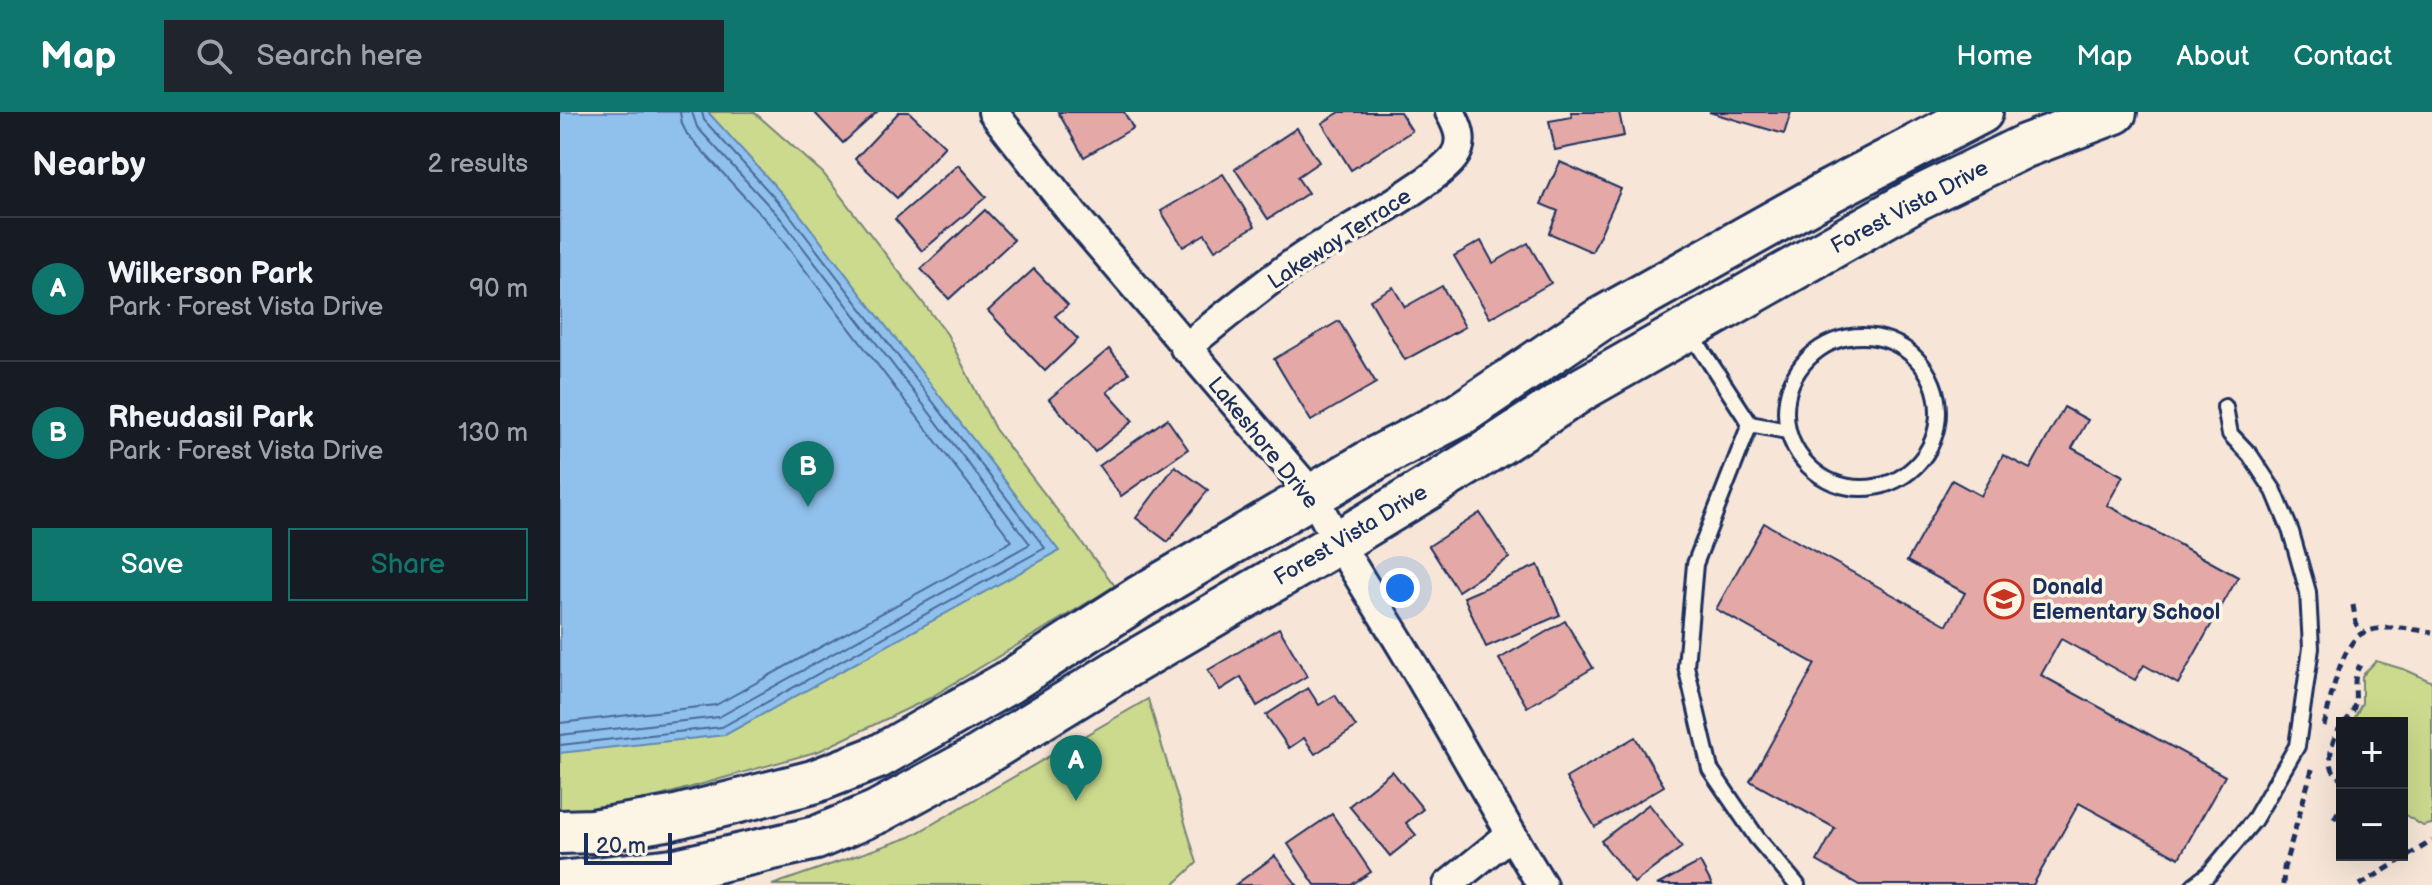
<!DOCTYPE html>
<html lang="en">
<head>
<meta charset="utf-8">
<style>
	:root { --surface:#171b24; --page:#20242c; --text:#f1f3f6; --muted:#9ea1a6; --line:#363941; --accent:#0f766e }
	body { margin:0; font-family:"Balsamiq Sans",sans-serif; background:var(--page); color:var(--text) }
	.controls { position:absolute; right:24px; bottom:24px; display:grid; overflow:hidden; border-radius:0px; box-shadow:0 8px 32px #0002 }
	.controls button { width:72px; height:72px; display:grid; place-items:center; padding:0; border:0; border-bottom:2px solid var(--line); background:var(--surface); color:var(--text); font:40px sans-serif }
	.scale { position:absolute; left:24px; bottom:20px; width:88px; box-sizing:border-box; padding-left:8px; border:4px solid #1b2f5e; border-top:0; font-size:22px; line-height:28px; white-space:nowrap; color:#1b2f5e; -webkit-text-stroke:6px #fcf5e5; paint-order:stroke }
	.you { position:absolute; left:840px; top:476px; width:28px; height:28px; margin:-20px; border:6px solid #fff; border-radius:50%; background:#1a73e8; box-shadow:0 0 0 12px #1a73e833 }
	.badge { display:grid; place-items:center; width:52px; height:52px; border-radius:50%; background:var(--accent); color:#fff; font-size:26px; font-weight:700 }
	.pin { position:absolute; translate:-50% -66px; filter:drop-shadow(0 2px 4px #0008) }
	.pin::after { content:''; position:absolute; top:42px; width:28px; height:24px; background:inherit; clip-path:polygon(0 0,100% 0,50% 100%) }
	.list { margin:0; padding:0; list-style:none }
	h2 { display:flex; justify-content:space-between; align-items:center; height:104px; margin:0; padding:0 32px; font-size:34px }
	h2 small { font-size:26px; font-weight:400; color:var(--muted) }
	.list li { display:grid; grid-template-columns:52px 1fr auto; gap:24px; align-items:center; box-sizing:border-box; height:144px; padding:0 32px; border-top:2px solid var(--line) }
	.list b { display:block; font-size:30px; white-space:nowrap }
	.list p { margin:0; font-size:26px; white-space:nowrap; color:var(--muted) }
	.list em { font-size:26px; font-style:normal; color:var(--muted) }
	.actions { display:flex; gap:16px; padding:24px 32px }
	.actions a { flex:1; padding:18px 0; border:2px solid var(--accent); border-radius:0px; text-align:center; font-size:28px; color:var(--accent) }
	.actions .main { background:var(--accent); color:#fff }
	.icon { flex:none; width:44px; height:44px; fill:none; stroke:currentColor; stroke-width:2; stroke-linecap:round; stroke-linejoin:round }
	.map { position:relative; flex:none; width:1872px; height:773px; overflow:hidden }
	header { display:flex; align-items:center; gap:48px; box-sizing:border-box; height:112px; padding:0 40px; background:var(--accent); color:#fff }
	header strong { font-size:38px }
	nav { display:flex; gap:44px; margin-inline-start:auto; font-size:28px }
	.search { width:560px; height:72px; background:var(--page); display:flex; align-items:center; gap:20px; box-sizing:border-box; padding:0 28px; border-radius:0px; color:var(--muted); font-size:30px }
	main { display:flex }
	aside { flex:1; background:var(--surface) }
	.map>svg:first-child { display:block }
	.green { fill:#ccda8e; stroke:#748476; stroke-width:2 }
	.water { fill:#90c1ec; stroke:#6187b3; stroke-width:2 }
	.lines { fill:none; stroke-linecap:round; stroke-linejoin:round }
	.shore { stroke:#4a6997; stroke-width:2 }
	.building { fill:#e4a9a6; stroke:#1b2f5e; stroke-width:2 }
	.lane-casing { stroke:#1b2f5e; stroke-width:20 }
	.street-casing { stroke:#1b2f5e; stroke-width:34 }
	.secondary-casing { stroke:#1b2f5e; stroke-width:48 }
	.path { stroke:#1b2f5e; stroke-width:5; stroke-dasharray:8 6; stroke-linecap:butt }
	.lane { stroke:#fcf5e5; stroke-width:14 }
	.street { stroke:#fcf5e5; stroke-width:28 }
	.secondary { stroke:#fcf5e5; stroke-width:42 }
	.labels { text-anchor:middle; stroke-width:7; stroke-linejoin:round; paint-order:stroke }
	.street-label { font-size:22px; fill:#1b2f5e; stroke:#fcf5e5 }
	.poi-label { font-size:22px; font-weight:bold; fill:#1b2f5e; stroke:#fcf5e5; text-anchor:start }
</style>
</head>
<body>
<header>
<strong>Map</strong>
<div class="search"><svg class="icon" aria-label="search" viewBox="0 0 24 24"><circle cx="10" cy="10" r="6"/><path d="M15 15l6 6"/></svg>Search here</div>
<nav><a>Home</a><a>Map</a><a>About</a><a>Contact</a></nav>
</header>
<main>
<aside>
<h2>Nearby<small>2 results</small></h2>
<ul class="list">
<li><span class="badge">A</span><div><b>Wilkerson Park</b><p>Park · Forest Vista Drive</p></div><em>90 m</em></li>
<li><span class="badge">B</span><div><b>Rheudasil Park</b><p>Park · Forest Vista Drive</p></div><em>130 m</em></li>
</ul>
<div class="actions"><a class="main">Save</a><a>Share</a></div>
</aside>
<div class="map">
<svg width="1872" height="773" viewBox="0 0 1872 773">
	<rect width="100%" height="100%" fill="#f7e6d8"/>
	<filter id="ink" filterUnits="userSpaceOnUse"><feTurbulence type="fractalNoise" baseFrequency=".0125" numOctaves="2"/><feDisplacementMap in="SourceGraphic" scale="16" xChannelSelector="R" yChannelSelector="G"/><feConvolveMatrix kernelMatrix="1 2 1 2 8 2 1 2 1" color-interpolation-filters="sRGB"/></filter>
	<g filter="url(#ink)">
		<g class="green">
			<polygon points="0,0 194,0 263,61 387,222 435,317 555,474 368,587 259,639 100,684 0,707"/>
			<polygon points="1816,549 1846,558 1872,570 1872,712 1863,714 1842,701 1842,611 1792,611 1802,591 1802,564"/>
			<polygon points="588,587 637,751 613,773 212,773 350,725"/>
		</g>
		<polygon class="water" points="0,0 148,0 235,96 499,439 165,623 0,641"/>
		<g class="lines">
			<g class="shore">
				<polyline points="0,611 156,593 452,429 213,116 127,22 122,12 120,0"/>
				<polyline points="0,623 159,605 470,432 222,108 137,15 132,0"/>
				<polyline points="0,633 162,615 485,436 229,102 144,8 142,0"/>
			</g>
		</g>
		<g class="building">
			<polygon points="254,0 317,0 283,31"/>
			<polygon points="339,0 349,0 385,34 337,86 295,47"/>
			<polygon points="498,0 564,0 573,16 524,45"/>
			<polygon points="780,0 840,0 852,19 791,58 762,11"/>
			<polygon points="1011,0 1059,0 1064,24 995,38 989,9 1012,5"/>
			<polygon points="1149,0 1231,0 1224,22"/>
			<polygon points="737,16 759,50 737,65 748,81 708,107 675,57"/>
			<polygon points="1000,50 1061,77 1032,140 989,121 998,99 981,92"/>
			<polygon points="398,53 426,85 362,139 335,107"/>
			<polygon points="663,62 695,114 655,138 645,122 623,135 601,99"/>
			<polygon points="425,98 454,128 389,187 361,157"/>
			<polygon points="921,129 933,151 968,131 991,171 930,206 894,144"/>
			<polygon points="474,157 508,193 495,204 518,227 485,259 428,199"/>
			<polygon points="882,174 905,215 845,248 810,188 833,175 845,195"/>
			<polygon points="779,209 816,271 751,309 714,247"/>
			<polygon points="549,237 569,261 547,280 573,309 535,340 489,287"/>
			<polygon points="1504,295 1528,308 1512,336 1563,364 1547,393 1678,465 1618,572 1584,553 1575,568 1501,527 1481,563 1665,664 1619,746 1519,691 1473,773 1299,773 1257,749 1275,716 1190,669 1255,552 1156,497 1204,411 1387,513 1405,481 1347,449 1392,368 1421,384 1443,343 1470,357"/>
			<polygon points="607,307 628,337 561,384 539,354"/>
			<polygon points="615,354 648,378 608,430 576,406"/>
			<polygon points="920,401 949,446 898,479 869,434"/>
			<polygon points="978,453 1000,503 926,535 904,485"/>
			<polygon points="1005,509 1033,556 967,595 939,547"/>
			<polygon points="719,516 747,564 697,594 681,565 660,578 648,558"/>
			<polygon points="748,576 759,593 775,583 796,615 755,642 744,626 729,636 706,603"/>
			<polygon points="1075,625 1104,674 1035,715 1006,666"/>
			<polygon points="832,659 863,697 846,711 856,723 830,744 789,694"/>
			<polygon points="1089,692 1122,735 1074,771 1041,729"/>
			<polygon points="772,702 811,760 791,773 755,773 728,732"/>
			<polygon points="715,744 737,773 675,773"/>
			<polygon points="1140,750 1152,773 1097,773"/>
		</g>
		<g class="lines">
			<g class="lane-casing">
				<g id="lane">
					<polyline points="1130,220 1190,312 1227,319"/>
					<circle cx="1302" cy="300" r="76"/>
					<polyline points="1190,312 1135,452 1126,554 1150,657 1197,726 1237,773"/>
					<polyline points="1634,773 1649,762 1694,708 1737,634 1751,536 1748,480 1731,420 1714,379 1690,343 1670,322 1665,295"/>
				</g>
			</g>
			<g class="street-casing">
				<g id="street">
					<path d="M433,0L512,101L753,383C780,438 815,489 846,541C892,618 935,697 982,773"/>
					<path d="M625,236C663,206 701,173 741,146C779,122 819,102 856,76C869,67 884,58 894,45C905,30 898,14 890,0"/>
					<polyline points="888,773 951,722"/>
				</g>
			</g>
			<g class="secondary-casing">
				<g id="secondary">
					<polyline points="0,720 32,719 112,706 253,670 318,645 449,570 580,485 816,346 899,303 1039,208 1268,80 1421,0"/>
					<polyline points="0,771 121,757 256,726 317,700 420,644 563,556 777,431 919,345 1024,276 1258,143 1358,86 1465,34 1555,0"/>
				</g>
			</g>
			<g class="path">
				<polyline points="1793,493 1796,511 1801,522"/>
				<path d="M1784,611C1806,589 1787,575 1800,553"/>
				<path d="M1782,613C1773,624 1767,644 1773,658C1773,659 1781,667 1782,668"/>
				<path d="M1764,614C1770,591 1780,532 1803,521C1823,512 1851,517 1872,520"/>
				<polyline points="1774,707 1782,693"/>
				<polyline points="1723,773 1724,756 1753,654"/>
				<polyline points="1800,773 1872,729"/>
			</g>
			<use href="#lane" class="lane"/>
			<use href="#street" class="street"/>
			<use href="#secondary" class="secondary"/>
		</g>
	</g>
	<defs>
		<g id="school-ring" transform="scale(2)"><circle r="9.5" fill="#fcf5e5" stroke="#c8321e" stroke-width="1.5"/><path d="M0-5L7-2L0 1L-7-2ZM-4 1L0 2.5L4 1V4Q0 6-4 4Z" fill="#c8321e"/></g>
	</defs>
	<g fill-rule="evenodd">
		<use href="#school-ring" x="1444" y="487"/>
	</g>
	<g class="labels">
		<g class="street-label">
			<text transform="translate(1349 94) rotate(-28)" y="8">Forest Vista Drive</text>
			<text transform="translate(779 126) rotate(-33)" y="8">Lakeway Terrace</text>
			<text transform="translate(704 330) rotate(51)" y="8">Lakeshore Drive</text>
			<text transform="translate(790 422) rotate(-31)" y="8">Forest Vista Drive</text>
		</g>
		<g class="poi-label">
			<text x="1472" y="482">Donald<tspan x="1472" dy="25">Elementary School</tspan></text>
		</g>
	</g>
</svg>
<div class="controls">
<button>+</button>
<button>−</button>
</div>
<div class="scale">20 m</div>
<div class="you"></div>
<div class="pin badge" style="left:516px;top:689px">A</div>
<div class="pin badge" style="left:248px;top:395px">B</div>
</div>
</main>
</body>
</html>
